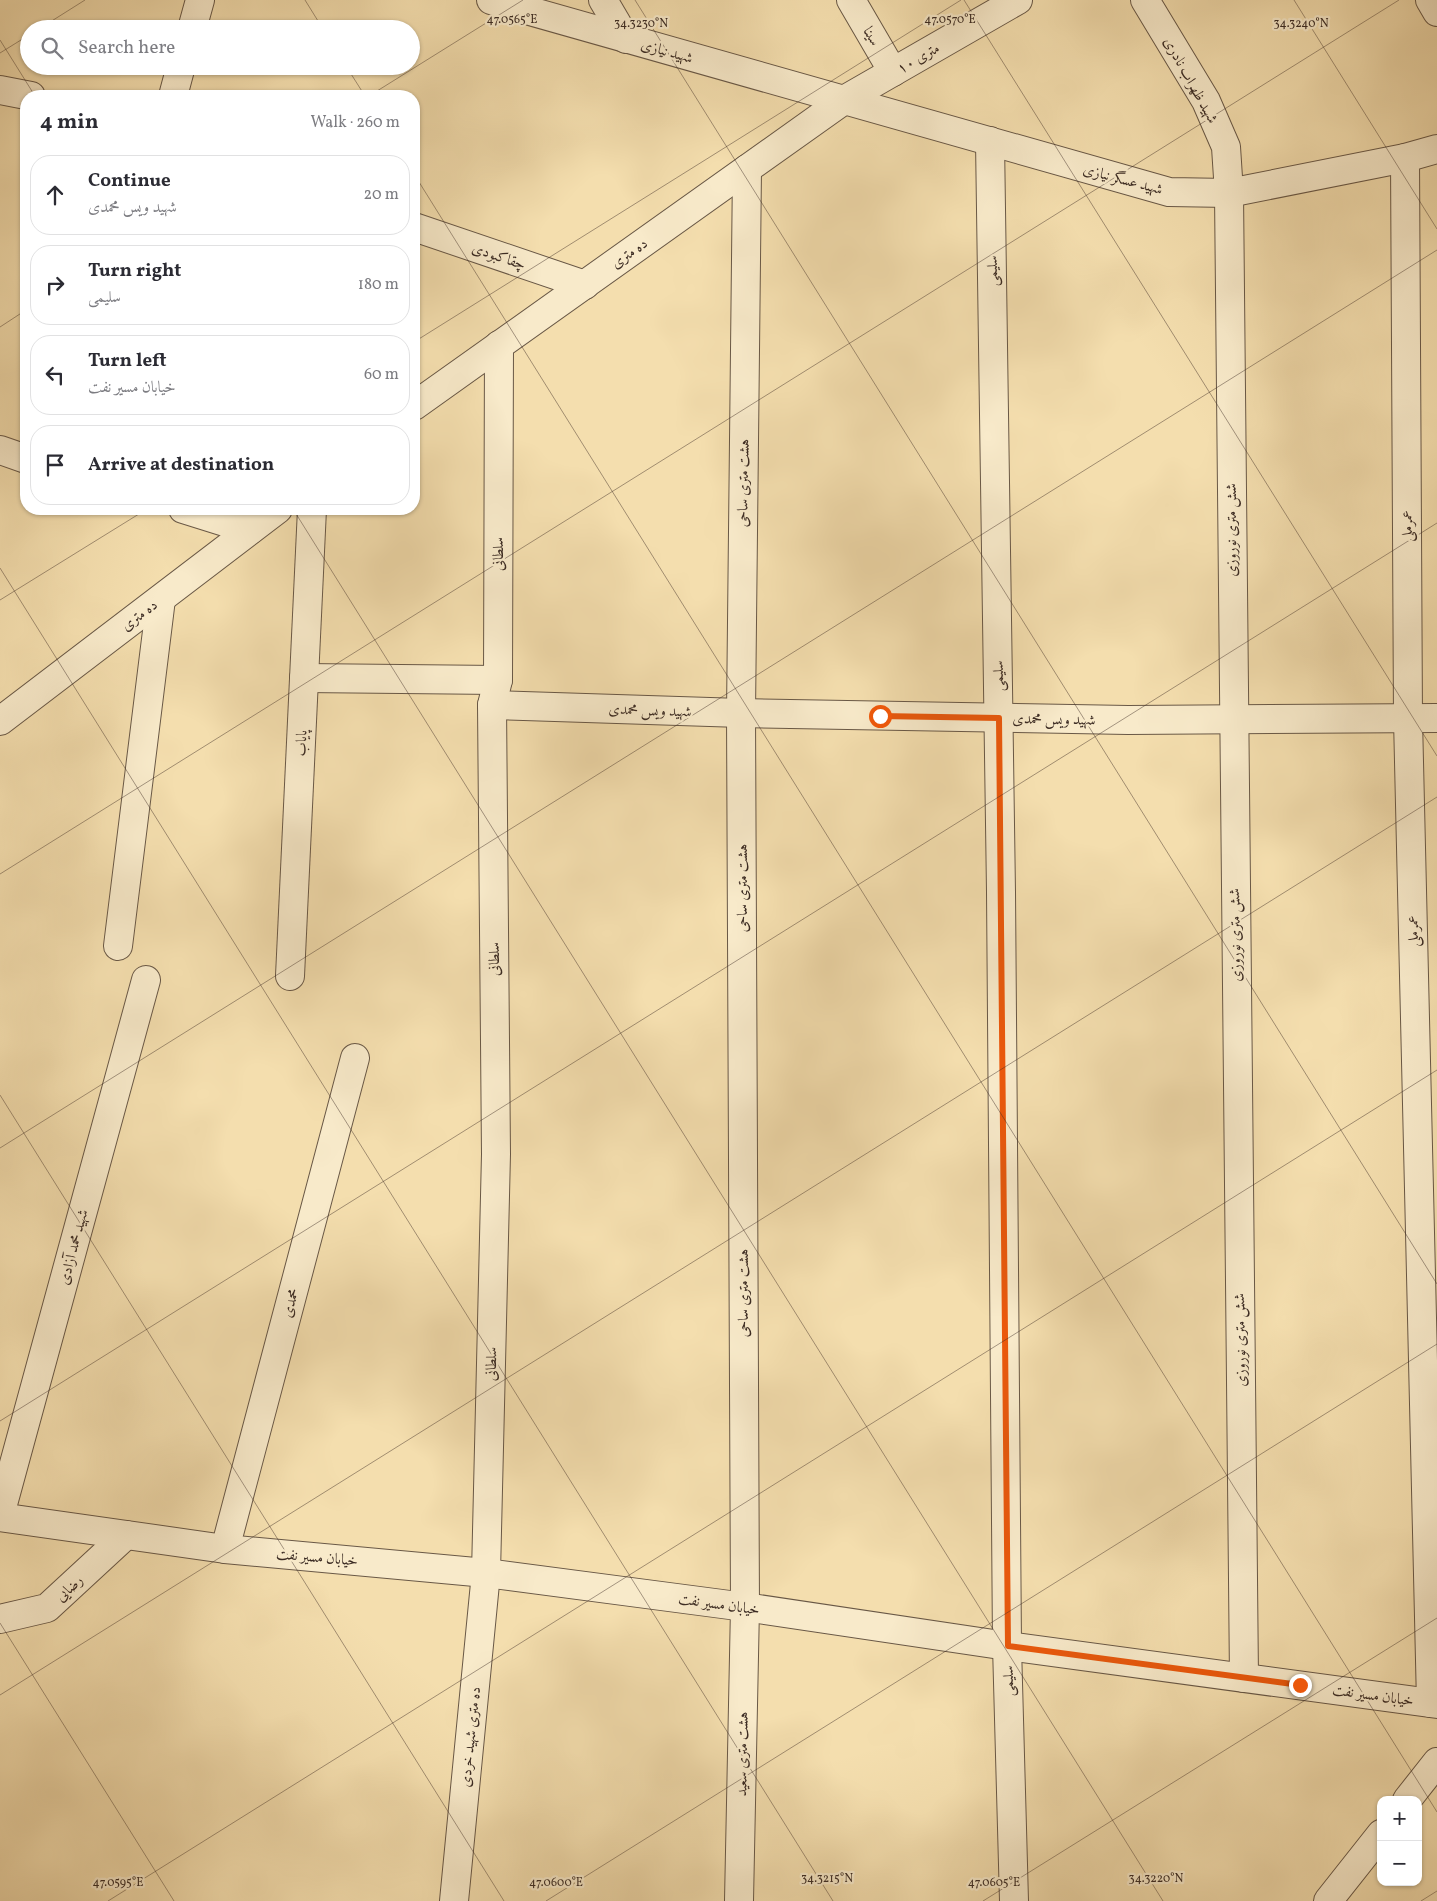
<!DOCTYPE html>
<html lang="en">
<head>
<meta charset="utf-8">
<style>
	:root { --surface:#fff; --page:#f2f2f3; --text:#2b2b33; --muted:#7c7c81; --line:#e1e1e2 }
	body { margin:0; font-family:Vollkorn,Amiri,serif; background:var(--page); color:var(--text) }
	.controls { position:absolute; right:15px; bottom:15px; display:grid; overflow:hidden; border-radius:10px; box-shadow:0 1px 4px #0004 }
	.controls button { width:45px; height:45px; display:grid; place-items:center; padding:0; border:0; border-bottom:1px solid var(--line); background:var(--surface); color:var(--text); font:25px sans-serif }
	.stop { position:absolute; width:15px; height:15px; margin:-11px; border:4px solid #ea580c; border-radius:50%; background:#fff }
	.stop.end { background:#ea580c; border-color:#fff; box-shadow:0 1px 5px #0008 }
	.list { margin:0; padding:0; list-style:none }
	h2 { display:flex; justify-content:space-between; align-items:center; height:65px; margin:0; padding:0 20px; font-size:21px }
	h2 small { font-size:16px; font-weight:400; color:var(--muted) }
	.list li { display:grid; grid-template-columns:32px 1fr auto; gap:15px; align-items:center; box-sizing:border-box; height:80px; margin:0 10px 10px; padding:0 10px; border:1px solid var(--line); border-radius:20px }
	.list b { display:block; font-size:19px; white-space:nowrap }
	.list p { margin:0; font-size:16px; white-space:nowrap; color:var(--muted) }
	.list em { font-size:16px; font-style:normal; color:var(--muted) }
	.icon { flex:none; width:28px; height:28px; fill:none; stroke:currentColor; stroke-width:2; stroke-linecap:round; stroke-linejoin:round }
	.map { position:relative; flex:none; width:1437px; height:1901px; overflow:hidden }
	.search { position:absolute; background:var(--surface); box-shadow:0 1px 4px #0004; left:20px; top:20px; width:400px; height:55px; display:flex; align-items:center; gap:12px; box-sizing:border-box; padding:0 18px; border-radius:28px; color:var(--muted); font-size:19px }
	.panel { position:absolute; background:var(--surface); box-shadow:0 1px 4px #0004; left:20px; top:90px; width:400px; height:425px; border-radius:20px }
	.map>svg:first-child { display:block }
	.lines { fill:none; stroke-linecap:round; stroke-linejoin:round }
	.minor-casing { stroke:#695846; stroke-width:30 }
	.minor { stroke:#f8eaca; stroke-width:28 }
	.route { stroke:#ea580c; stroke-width:6 }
	.ticks { fill:none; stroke:#3b2b23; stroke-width:1; stroke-opacity:0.45 }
	.labels { text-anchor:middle; stroke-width:4.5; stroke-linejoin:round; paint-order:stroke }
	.street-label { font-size:15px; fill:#3b2b23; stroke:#f8eaca }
	.ticks-label { font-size:12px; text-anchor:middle; fill:#3b2b23; stroke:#f8eaca; stroke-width:4.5; stroke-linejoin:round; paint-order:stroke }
</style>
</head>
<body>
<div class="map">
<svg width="1437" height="1901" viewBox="0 0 1437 1901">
	<rect width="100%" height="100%" fill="#f4deae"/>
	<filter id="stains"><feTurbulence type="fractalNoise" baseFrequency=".004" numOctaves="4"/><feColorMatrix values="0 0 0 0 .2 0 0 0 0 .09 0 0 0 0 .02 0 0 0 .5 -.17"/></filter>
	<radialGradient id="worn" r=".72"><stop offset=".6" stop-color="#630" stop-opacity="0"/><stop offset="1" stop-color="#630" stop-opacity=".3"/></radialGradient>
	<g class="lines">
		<g class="minor-casing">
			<g id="minor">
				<polyline points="491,0 1169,192 1229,193 1405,158 1437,149"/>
				<polyline points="603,0 626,39"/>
				<polyline points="851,0 893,72"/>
				<polyline points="1145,0 1206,101 1226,147 1229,193 1244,1678"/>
				<polyline points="1430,0 1437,12"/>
				<polyline points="192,29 200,0"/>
				<polyline points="0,90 31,96"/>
				<polyline points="173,96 181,66"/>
				<polyline points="990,141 1001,892 1007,1646 1014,1901"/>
				<polyline points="1405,158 1408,719 1431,1703"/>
				<polyline points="414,227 585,285"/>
				<polyline points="414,406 844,100 1018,0"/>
				<polyline points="0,450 26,459"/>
				<polyline points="183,509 250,530"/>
				<polyline points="304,678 498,680"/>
				<polyline points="492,705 741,713 1128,720 1437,718"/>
				<polyline points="0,721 278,509"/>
				<polyline points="118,946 161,599"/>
				<polyline points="290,976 312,509"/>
				<polyline points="0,1515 146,980"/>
				<polyline points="0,1517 225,1549 486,1573 745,1607 1007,1646 1437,1704"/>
				<polyline points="225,1549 355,1058"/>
				<polyline points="0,1619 47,1608 126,1535"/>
				<polyline points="1407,1800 1437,1762"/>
				<polyline points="454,1901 486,1573 496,1154 492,705 498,680 499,345"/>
				<polyline points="739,1901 745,1607 741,713 747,169"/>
				<polyline points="1328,1901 1381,1834"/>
			</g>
		</g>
		<use href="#minor" class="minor"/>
	</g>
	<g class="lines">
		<polyline class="route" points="880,716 999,718 1008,1646 1300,1685"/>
	</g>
	<path class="ticks" d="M305,0L323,29M635,0L1437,1284M964,0L1437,756M1294,0L1437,229M39,29L85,0M0,40L35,96M0,53L29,35M346,66L365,96M369,96L523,0M414,174L1437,1812M0,327L26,310M414,342L961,0M293,509L1163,1901M0,568L833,1901M0,600L147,509M0,874L1399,0M0,1095L504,1901M0,1148L1437,250M0,1421L1437,523M0,1623L174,1901M0,1695L1437,797M108,1901L1437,1070M546,1901L1437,1344M983,1901L1437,1618M1421,1901L1437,1891"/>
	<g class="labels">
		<g class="street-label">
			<text transform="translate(872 36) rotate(60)" y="5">سینا</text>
			<text transform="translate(667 51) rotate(16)" y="5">شهید نیازی</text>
			<text transform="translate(918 58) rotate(-30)" y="5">۱۰ متری</text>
			<text transform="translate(1191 80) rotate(61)" y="5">شهید ظهراب نادری</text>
			<text transform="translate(1123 179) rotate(15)" y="5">شهید عسگر نیازی</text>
			<text transform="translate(629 253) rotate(-35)" y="5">ده متری</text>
			<text transform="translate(499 256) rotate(19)" y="5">چقاکبودی</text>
			<text transform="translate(992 271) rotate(-91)" y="5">سلیمی</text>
			<text transform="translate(743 483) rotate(-89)" y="5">هشت متری ساحی</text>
			<text transform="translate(1407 526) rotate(-90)" y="5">عمرملی</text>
			<text transform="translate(1231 530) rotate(-90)" y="5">شش متری نوروزی</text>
			<text transform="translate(498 554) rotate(-90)" y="5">سلطانی</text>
			<text transform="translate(139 615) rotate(-37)" y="5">ده متری</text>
			<text transform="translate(998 676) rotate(-91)" y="5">سلیمی</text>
			<text transform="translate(650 710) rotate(2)" y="5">شهید ویس محمدی</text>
			<text transform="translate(1054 719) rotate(1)" y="5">شهید ویس محمدی</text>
			<text transform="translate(301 743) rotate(-87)" y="5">پایاب</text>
			<text transform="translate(742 888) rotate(-90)" y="5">هشت متری ساحی</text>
			<text transform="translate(1413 931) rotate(-91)" y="5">عمرملی</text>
			<text transform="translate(1235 935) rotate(-91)" y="5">شش متری نوروزی</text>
			<text transform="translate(494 959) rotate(-90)" y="5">سلطانی</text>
			<text transform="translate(73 1247) rotate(-75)" y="5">شهید محمد آزادی</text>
			<text transform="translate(743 1293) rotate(-90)" y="5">هشت متری ساحی</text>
			<text transform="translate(290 1303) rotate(-75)" y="5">محمدی</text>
			<text transform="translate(1240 1340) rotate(-91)" y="5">شش متری نوروزی</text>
			<text transform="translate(491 1364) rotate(-89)" y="5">سلطانی</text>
			<text transform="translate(317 1557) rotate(5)" y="5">خیابان مسیر نفت</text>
			<text transform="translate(69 1588) rotate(-43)" y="5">رضایی</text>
			<text transform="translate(719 1604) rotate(8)" y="5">خیابان مسیر نفت</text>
			<text transform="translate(1008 1681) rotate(-91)" y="5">سلیمی</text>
			<text transform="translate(1373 1695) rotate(8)" y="5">خیابان مسیر نفت</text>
			<text transform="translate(470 1737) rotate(-84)" y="5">ده متری شهید خردی</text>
			<text transform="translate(742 1754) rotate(-89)" y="5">هشت متری سعید</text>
		</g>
	</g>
	<g class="ticks-label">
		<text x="512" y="23">47.0565°E</text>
		<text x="950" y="23">47.0570°E</text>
		<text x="1301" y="27">34.3240°N</text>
		<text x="641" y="27">34.3230°N</text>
		<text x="827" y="1882">34.3215°N</text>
		<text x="1156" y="1882">34.3220°N</text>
		<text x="118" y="1886">47.0595°E</text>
		<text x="556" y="1886">47.0600°E</text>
		<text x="994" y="1886">47.0605°E</text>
	</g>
	<rect width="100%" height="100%" filter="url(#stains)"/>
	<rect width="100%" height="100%" fill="url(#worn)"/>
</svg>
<div class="controls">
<button>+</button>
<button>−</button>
</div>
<div class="stop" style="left:880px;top:716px"></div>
<div class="stop end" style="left:1300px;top:1685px"></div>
<div class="search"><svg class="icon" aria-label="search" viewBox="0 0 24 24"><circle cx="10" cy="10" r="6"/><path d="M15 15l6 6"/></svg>Search here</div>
<section class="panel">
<h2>4 min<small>Walk · 260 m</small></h2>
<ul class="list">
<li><svg class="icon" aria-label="ahead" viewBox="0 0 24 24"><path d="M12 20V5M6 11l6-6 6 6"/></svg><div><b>Continue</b><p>شهید ویس محمدی</p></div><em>20 m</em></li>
<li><svg class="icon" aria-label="right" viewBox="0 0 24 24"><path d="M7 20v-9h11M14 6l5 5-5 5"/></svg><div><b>Turn right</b><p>سلیمی</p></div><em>180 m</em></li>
<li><svg class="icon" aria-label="left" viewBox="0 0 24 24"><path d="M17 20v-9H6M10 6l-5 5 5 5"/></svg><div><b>Turn left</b><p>خیابان مسیر نفت</p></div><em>60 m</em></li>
<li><svg class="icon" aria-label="arrive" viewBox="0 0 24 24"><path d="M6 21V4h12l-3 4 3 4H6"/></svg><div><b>Arrive at destination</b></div></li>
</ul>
</section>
</div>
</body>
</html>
